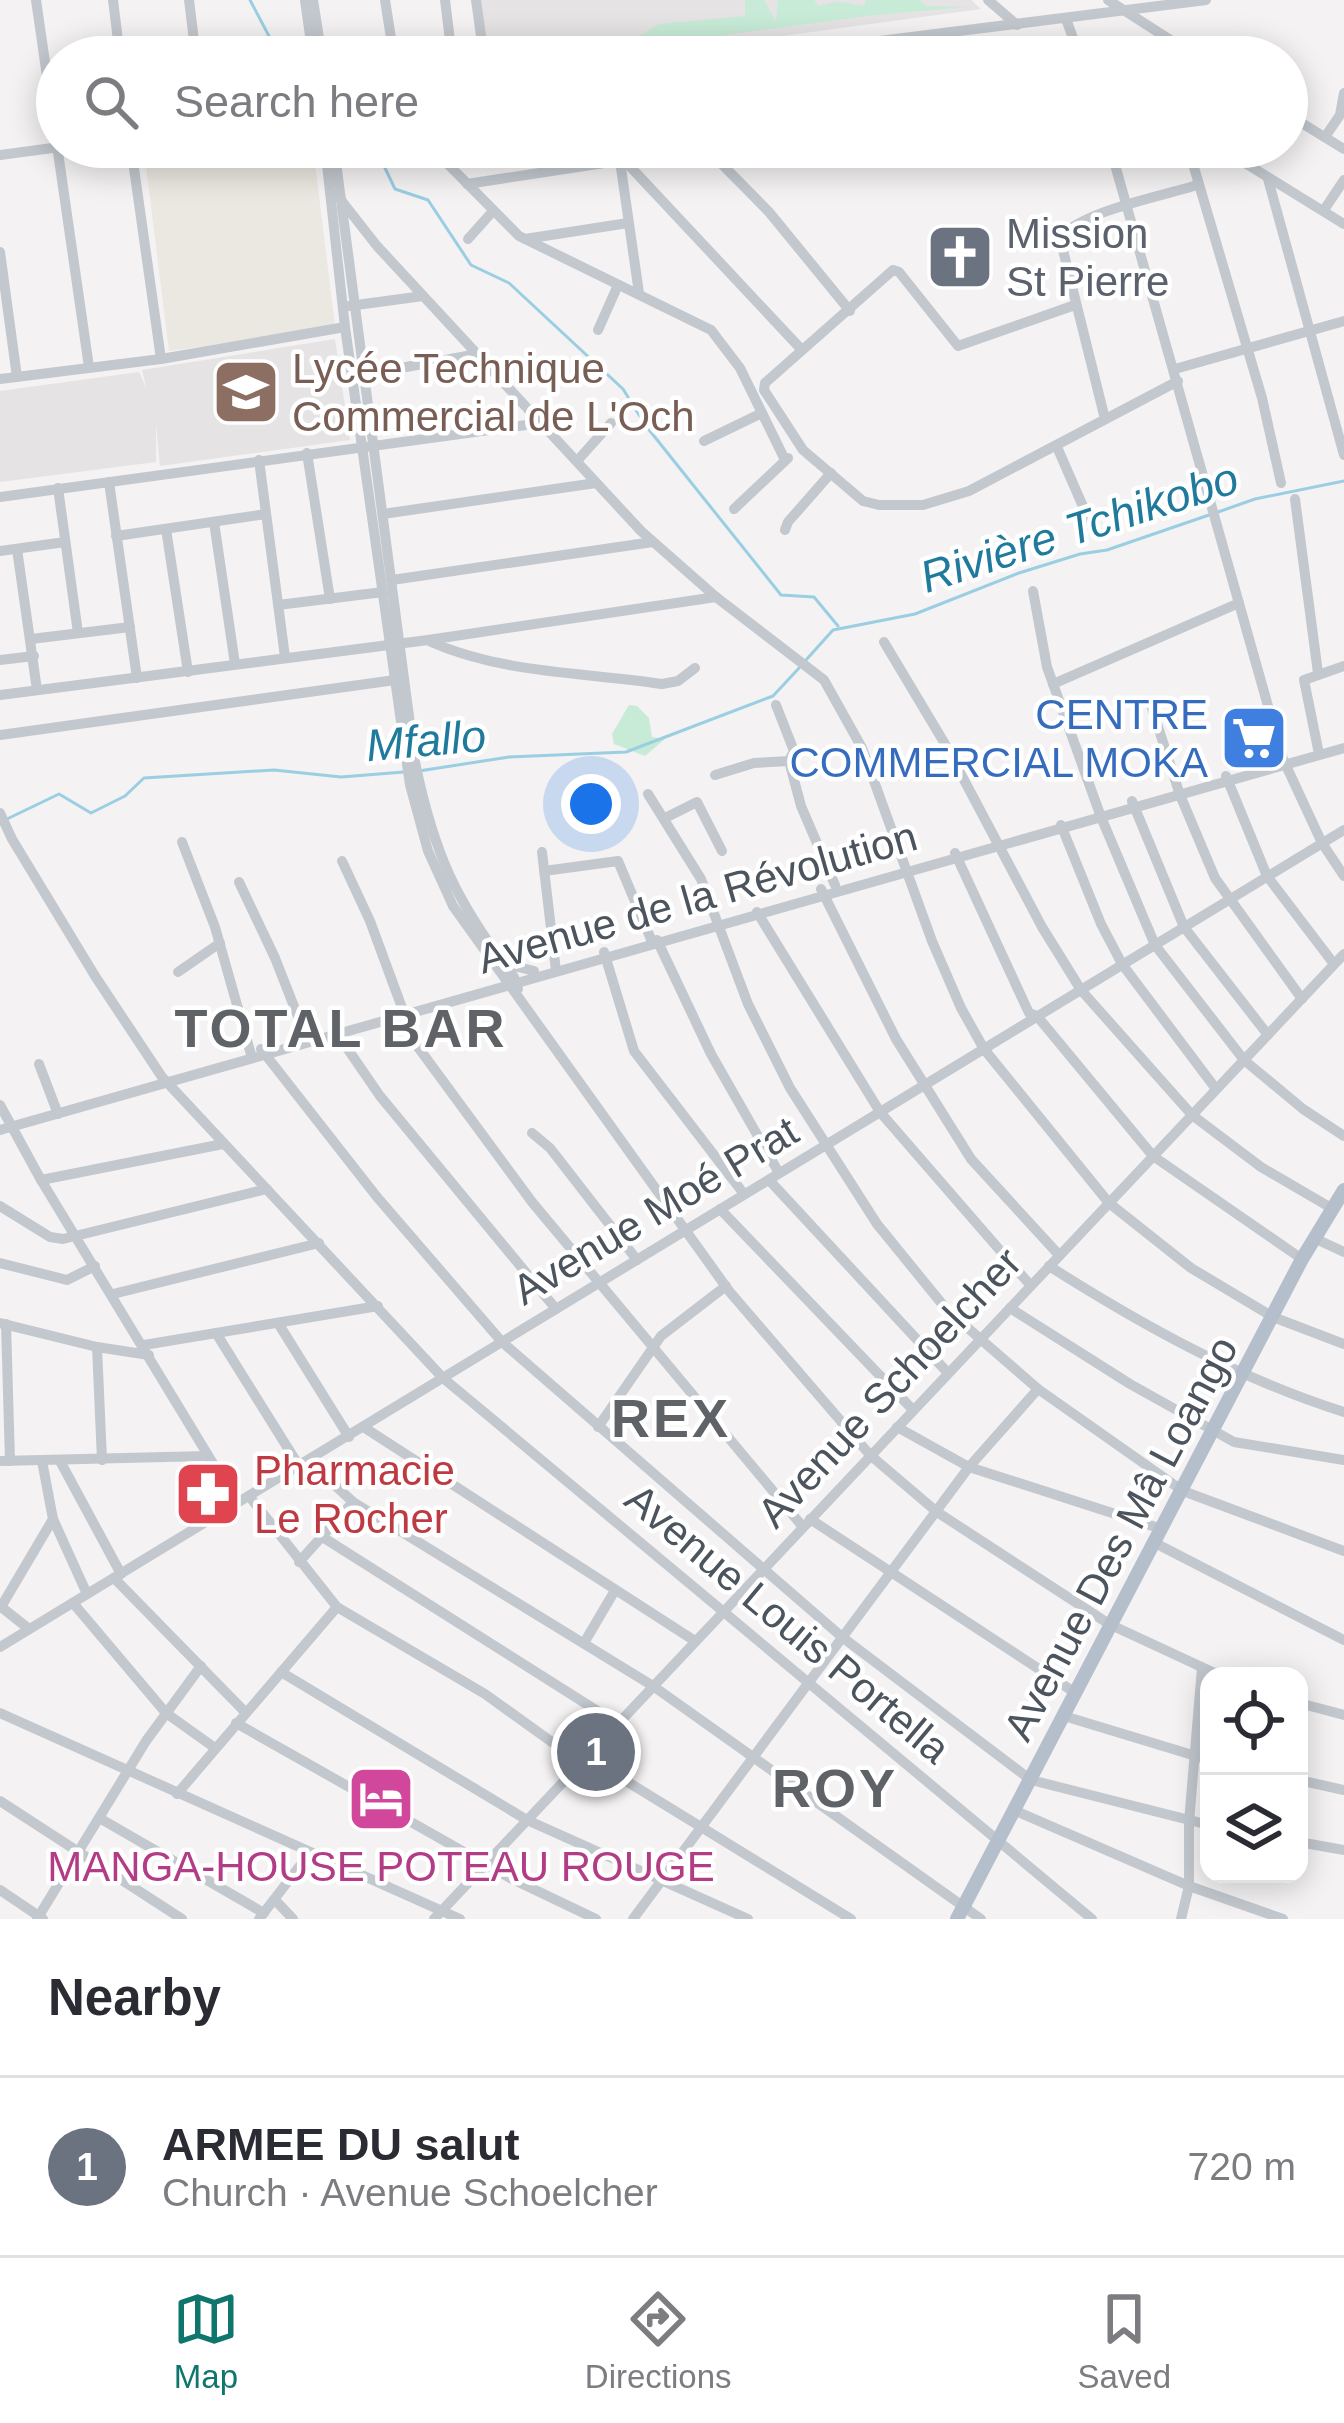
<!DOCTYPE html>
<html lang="en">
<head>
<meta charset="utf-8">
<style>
	:root { --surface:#fff; --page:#f2f2f3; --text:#2b2b33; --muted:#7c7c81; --line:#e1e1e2; --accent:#0f766e }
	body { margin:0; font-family:Helvetica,sans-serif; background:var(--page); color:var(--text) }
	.controls { position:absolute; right:36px; bottom:36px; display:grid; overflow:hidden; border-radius:24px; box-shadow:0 6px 30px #0003 }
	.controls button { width:108px; height:108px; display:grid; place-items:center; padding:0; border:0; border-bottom:3px solid var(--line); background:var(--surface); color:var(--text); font:60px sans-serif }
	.you { position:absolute; left:591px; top:804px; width:42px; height:42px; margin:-30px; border:9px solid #fff; border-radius:50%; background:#1a73e8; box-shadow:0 0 0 18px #1a73e833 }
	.badge { display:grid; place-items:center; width:78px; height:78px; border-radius:50%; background:var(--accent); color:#fff; font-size:39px; font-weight:700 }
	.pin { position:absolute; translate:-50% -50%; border:6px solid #fff; box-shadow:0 3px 12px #0006 }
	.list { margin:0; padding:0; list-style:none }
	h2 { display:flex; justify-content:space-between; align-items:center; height:156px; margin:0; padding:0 48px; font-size:51px }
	h2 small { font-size:39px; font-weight:400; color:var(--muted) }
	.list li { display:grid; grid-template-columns:78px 1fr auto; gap:36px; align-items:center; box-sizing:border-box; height:180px; padding:0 48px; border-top:3px solid var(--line) }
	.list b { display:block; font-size:45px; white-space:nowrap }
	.list p { margin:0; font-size:39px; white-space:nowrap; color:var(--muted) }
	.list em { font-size:39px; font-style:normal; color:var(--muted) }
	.icon { flex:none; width:66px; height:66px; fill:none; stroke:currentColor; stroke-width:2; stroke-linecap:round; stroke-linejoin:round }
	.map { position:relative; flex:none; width:1344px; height:1919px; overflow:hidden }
	.search { position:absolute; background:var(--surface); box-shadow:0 6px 30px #0003; left:36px; right:36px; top:36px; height:132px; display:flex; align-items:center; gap:30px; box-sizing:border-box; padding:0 42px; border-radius:66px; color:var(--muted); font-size:45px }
	.sheet { height:336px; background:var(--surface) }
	nav { display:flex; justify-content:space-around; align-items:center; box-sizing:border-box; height:168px; border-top:3px solid var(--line); background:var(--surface); font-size:33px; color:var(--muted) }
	nav a { display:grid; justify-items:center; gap:6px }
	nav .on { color:var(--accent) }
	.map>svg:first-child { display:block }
	.commercial { fill:#eae8e0 }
	.education { fill:#e5e3e3 }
	.green { fill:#c7ebd7 }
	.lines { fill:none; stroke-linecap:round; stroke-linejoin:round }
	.stream { stroke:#9acee2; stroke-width:3 }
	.minor { stroke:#c2c8ce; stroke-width:10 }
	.major { stroke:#b5bfcc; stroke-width:14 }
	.labels { text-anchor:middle; stroke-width:9; stroke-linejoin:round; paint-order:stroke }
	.worship-label { font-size:42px; fill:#5b616d; stroke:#fff; text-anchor:start }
	.education-label { font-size:42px; fill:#785e54; stroke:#fff; text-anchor:start }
	.shop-label { font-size:42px; fill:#366cbe; stroke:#fff; text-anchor:end }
	.street-label { font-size:42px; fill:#4c545d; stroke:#fff }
	.health-label { font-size:42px; fill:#be3a42; stroke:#fff; text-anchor:start }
	.hotel-label { font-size:42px; fill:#b23c85; stroke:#fff }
	.water-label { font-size:45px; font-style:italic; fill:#1f7a9c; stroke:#fff }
	.district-label { font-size:54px; font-weight:bold; letter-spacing:3px; fill:#5f6266; stroke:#fff }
</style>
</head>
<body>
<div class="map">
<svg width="1344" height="1919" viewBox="0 0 1344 1919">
	<rect width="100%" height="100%" fill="#f4f2f2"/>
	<polygon class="commercial" points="297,147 313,147 335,327 169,351 146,166"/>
	<g class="education">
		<polygon points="479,0 971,0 981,9 629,57 485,57"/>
		<polygon points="335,339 350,440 160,466 156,424 156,462 0,482 0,391 139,372 147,390 142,370"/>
	</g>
	<g class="green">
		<path d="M745,0H764L776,22L778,0H814L819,6C838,0 844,2 864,6L866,0H919L926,6L967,7L875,15L657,44L656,39L648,41L646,45L627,44L659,24L745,16Z"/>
		<polygon points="629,705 637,706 649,718 652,737 665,739 645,756 614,744 612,734"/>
	</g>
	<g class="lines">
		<g class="stream">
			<polyline points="250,0 280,57"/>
			<polyline points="375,147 395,189 428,200 471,265 509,283 623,389 646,426 781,595 814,597 838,626"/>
			<polyline points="1218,512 1255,499 1344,481"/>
			<polyline points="806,660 833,630 915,614 1019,573 1080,554 1107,550 1209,515"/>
			<polyline points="419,771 509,757 626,752 773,696 800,667"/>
			<polyline points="7,819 59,794 91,813 125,796 144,778 274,770 341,777 404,772"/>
		</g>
		<g class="minor">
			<polyline points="36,0 89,367"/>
			<polyline points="113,0 120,57"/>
			<polyline points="189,0 196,57"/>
			<polyline points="305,0 313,57"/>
			<polyline points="313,0 322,57"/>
			<polyline points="385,0 394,57"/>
			<polyline points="445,0 452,57"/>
			<polyline points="476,0 484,57"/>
			<polyline points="988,0 1017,25"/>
			<polyline points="1108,0 1197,57"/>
			<polyline points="1066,19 1080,57"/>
			<polyline points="752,57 1206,0"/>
			<polyline points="1287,114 1344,149"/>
			<polyline points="1325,137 1340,115 1344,93"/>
			<polyline points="131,147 161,359"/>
			<polyline points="325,147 345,327 410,785 428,851 453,906 729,1291 870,1455 937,1512 1109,1624 1221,1676"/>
			<path d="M334,147L415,762C434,854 456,902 514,977L518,989"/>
			<polyline points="431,147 519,236 711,330 740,368 785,460"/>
			<polyline points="618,147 639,293"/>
			<polyline points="705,147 769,212 850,311"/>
			<polyline points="1110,147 1283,759 1322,843 1344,876"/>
			<polyline points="1188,147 1262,398 1281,483"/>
			<polyline points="1219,147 1344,224"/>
			<polyline points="0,155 60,147"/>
			<polyline points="1268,179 1344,455"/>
			<polyline points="467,184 624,160 801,349"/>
			<polyline points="337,195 377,246 641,531 716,597 824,680 862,748 932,941 961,1008 984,1049 1109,1203 1191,1268 1273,1317 1344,1344"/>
			<polyline points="1324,210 1344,180"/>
			<polyline points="468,239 493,211"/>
			<polyline points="525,239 628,223"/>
			<polyline points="0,252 17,377"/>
			<polyline points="1075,305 958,346 899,272 893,270 765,383 764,390 803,450 863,501 879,505 923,505 969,491 1178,381"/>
			<polyline points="349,306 423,296"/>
			<polyline points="598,330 618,285"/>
			<polyline points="1175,369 1344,321"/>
			<polyline points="362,375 478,354"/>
			<polyline points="0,379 161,359 345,327"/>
			<path d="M1105,419L1060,238C1081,211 1163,196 1197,185"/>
			<polyline points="704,441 762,413"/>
			<polyline points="1057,447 1092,527"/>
			<polyline points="307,453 330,599"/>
			<polyline points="259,460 285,657"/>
			<polyline points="577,461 611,423"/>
			<polyline points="109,482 137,678"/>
			<polyline points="58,488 78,633"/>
			<polyline points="0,497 541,423"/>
			<polyline points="1295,499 1318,673"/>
			<polyline points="734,509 788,458"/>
			<polyline points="383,514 596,483"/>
			<polyline points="214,522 235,664"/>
			<polyline points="166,529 188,672"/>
			<polyline points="785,530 788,522 831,473"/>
			<polyline points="116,536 266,514"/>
			<polyline points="17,549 37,690"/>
			<polyline points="0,551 65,542"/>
			<polyline points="392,580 653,542"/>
			<polyline points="1033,591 1047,667 1101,817 1155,945 1244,1060 1303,1109 1344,1136"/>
			<polyline points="278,605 383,592"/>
			<polyline points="31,639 130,627"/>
			<path d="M431,642C504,674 584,672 662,684L678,681L695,668"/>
			<polyline points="884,642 945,744 1042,927 1081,990 1192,1115 1261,1167 1333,1209"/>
			<polyline points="0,660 34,656"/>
			<polyline points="1053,684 1239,603"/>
			<polyline points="0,695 428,640 716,597"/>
			<polyline points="776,705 794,751 789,761 801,806 835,885"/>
			<polyline points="1151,705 1180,795 1215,878 1302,999"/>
			<polyline points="0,735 395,680"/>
			<polyline points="1318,749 1304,680 1344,666"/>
			<polyline points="715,775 754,763 789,761"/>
			<polyline points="1226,776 1267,876 1334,964"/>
			<polyline points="648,794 701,879 748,1004 790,1088 877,1224 947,1310 1038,1389 1183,1491 1344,1551"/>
			<polyline points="1132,801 1184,927 1268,1035"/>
			<polyline points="0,813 12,839 95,976 162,1077 443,1378 1092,1919"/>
			<polyline points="665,818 697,802 722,851"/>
			<polyline points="1061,825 1101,924 1122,964 1216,1089"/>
			<polyline points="182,842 215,927 252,1058"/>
			<polyline points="542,852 556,971"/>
			<polyline points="955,853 1029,1013 1037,1016 1153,1156 1302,1259"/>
			<polyline points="342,861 370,921 415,1043 532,1202 803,1527"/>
			<polyline points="544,871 618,861 653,944"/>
			<polyline points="239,882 275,958 308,1042"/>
			<polyline points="821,889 896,1039 971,1159 1059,1255"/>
			<polyline points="757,912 880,1112 1031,1286"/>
			<polyline points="657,940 711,1054 779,1173"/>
			<polyline points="604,952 634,1051 744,1194"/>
			<polyline points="503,963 534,971"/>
			<polyline points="178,972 220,943"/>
			<polyline points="336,1032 380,1096 556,1309"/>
			<polyline points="261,1049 377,1197 502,1342 842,1637 1031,1780 1209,1825"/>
			<polyline points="39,1064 58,1114"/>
			<polyline points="0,1105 41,1180 237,1503"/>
			<polyline points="0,1130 1344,748"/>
			<polyline points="532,1133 550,1148 637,1260"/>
			<polyline points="41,1180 223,1144"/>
			<polyline points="769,1180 948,1373"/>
			<polyline points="0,1206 50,1237 63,1239 267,1189"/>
			<polyline points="720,1209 913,1410"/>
			<polyline points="1316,1239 1344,1252"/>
			<polyline points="0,1263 67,1280 95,1266"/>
			<path d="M1049,1266C1142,1325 1239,1379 1344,1412"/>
			<polyline points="113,1294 319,1243"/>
			<polyline points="1010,1308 1130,1384 1234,1442 1344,1460"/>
			<polyline points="0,1323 97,1347 149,1355"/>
			<polyline points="278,1323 349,1437"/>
			<polyline points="6,1324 10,1461"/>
			<polyline points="216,1333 299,1466"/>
			<polyline points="144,1345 378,1306"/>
			<polyline points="97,1347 102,1460"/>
			<polyline points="598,1427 661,1336 726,1286"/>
			<polyline points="897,1427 969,1467 1162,1529"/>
			<polyline points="365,1428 695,1641"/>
			<polyline points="0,1461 207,1456"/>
			<polyline points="42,1461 53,1519 87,1594"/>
			<polyline points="60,1461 121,1574"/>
			<polyline points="309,1461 353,1502 653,1686 981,1919"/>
			<polyline points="249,1496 337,1607 485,1694 581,1763"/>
			<polyline points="810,1519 1074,1692"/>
			<polyline points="324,1538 618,1724"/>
			<polyline points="1155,1543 1344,1640"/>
			<polyline points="299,1562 353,1502"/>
			<polyline points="114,1578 246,1713"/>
			<polyline points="73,1603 166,1713 215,1748"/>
			<polyline points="0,1606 29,1629"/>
			<polyline points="1,1607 53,1519"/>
			<polyline points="584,1643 614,1592"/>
			<polyline points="0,1647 1344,830"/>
			<polyline points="281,1672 527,1820 748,1919"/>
			<polyline points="1299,1703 1344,1715"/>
			<polyline points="0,1713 460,1919"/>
			<polyline points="1064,1716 1209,1760"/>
			<polyline points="236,1723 510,1878 596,1919"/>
			<polyline points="587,1757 851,1919"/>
			<polyline points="1299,1780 1344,1790"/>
			<polyline points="177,1794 337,1607"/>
			<polyline points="0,1801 182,1919"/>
			<polyline points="1016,1811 1189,1886 1283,1919"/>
			<polyline points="101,1819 264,1913"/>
			<polyline points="1299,1842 1344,1850"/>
			<polyline points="0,1890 43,1919"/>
			<polyline points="275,1900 293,1919"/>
			<polyline points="37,1919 146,1741 201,1666"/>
			<polyline points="259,1919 309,1854"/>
			<polyline points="434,1919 1344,954"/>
			<polyline points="633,1919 969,1467 1038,1389"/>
			<polyline points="1181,1919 1189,1886 1189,1822 1202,1668"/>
		</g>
		<polyline class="major" points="957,1919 1302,1259 1344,1190"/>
	</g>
	<defs>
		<g id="church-square" transform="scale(3.45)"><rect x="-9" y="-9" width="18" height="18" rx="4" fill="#6b7280" stroke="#fff"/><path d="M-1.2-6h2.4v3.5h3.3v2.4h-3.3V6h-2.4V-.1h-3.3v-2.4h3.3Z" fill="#fff"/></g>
		<g id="school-square" transform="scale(3.45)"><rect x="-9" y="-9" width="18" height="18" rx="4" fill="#8d6e63" stroke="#fff"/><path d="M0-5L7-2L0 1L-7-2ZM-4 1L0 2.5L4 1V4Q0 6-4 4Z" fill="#fff"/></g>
		<g id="supermarket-square" transform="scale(3.45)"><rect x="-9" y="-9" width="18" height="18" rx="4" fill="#3f7fe0" stroke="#fff"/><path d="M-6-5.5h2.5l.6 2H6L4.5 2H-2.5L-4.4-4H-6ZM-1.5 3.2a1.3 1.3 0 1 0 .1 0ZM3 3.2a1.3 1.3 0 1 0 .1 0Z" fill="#fff"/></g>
		<g id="pharmacy-square" transform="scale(3.45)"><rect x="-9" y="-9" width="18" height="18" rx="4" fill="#e0444e" stroke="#fff"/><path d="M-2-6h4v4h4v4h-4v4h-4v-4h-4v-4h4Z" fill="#fff"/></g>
		<g id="hotel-square" transform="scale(3.45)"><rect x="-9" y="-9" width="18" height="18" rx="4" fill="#d1479c" stroke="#fff"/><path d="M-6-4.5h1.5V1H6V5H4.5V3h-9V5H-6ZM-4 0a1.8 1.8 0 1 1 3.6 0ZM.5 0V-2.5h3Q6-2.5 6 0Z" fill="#fff"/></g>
	</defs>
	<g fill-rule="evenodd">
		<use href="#church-square" x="960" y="257"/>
		<use href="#school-square" x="246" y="392"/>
		<use href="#supermarket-square" x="1254" y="738"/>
		<use href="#pharmacy-square" x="208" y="1494"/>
		<use href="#hotel-square" x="381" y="1799"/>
	</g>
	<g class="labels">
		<g class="worship-label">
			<text x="1006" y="248">Mission<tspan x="1006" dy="48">St Pierre</tspan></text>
		</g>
		<g class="education-label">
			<text x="292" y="383">Lycée Technique<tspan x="292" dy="48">Commercial de L'Och</tspan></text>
		</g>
		<g class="shop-label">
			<text x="1208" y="729">CENTRE<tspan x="1208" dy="48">COMMERCIAL MOKA</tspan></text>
		</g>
		<g class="street-label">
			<text transform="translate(697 897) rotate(-16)" y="15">Avenue de la Révolution</text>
			<text transform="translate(655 1210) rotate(-31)" y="15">Avenue Moé Prat</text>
			<text transform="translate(889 1387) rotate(-47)" y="15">Avenue Schoelcher</text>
			<text transform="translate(1120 1538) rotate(-62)" y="15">Avenue Des Mâ Loango</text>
			<text transform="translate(788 1623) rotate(40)" y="15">Avenue Louis Portella</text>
		</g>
		<g class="health-label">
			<text x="254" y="1485">Pharmacie<tspan x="254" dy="48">Le Rocher</tspan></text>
		</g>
		<g class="hotel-label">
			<text x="381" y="1881">MANGA-HOUSE POTEAU ROUGE</text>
		</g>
		<g class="water-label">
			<text transform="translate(1079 527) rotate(-18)" y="16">Rivière Tchikobo</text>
			<text transform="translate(426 740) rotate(-5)" y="16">Mfallo</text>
		</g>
		<g class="district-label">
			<text x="341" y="1047">TOTAL BAR</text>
			<text x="671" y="1437">REX</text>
			<text x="835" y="1807">ROY</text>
		</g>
	</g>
</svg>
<div class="controls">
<button><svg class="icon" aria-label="locate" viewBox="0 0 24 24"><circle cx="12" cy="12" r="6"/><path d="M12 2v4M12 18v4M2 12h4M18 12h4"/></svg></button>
<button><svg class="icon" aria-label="layers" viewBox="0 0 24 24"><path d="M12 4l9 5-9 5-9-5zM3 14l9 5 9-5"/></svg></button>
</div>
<div class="you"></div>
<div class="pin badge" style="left:596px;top:1752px;background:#6b7280">1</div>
<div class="search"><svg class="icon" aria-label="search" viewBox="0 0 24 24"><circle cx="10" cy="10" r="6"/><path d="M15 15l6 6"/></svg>Search here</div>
</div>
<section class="sheet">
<h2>Nearby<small></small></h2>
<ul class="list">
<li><span class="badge" style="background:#6b7280">1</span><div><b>ARMEE DU salut</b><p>Church · Avenue Schoelcher</p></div><em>720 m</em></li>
</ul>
</section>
<nav>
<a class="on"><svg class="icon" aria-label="map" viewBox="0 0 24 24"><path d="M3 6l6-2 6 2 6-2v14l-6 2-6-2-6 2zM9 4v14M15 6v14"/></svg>Map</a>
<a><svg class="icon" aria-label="directions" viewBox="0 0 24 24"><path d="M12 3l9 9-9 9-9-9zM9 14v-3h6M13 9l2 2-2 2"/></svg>Directions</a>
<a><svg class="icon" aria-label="saved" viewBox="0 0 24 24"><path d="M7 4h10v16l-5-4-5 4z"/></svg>Saved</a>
</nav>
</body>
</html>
